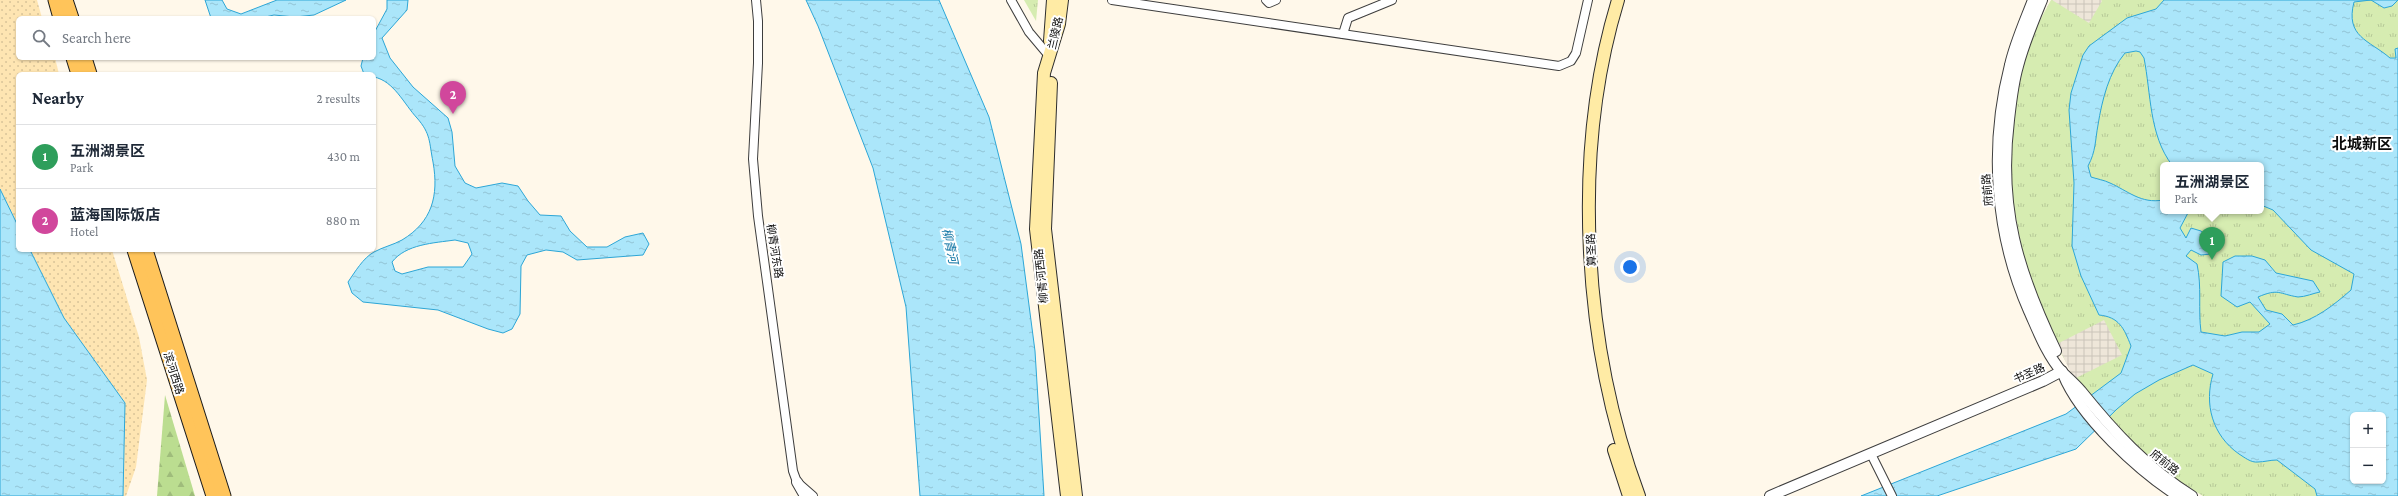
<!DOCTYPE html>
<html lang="en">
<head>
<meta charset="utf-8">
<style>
	:root { --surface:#fff; --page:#f6f6f7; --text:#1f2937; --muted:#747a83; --line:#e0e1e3; --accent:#c41b36 }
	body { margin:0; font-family:"Crimson Pro","Noto Sans SC",serif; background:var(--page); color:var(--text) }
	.controls { position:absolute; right:12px; bottom:12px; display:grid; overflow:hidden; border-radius:6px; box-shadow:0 1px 3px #0004 }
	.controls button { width:36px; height:36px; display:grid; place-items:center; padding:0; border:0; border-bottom:1px solid var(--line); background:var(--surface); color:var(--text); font:20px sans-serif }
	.you { position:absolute; left:1630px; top:267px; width:14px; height:14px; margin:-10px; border:3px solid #fff; border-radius:50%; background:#1a73e8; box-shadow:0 0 0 6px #1a73e833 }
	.badge { display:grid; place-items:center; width:26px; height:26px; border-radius:50%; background:var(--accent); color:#fff; font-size:13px; font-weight:700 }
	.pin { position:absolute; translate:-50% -33px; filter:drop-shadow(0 1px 2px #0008) }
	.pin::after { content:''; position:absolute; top:21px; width:14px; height:12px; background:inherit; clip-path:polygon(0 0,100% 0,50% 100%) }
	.popup { position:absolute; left:2160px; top:162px; width:104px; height:52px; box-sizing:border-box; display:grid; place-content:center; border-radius:6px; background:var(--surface); filter:drop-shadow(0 1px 3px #0005); font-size:13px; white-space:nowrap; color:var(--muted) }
	.popup b { font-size:15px; color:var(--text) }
	.popup::after { content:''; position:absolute; left:50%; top:100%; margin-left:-8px; border:8px solid transparent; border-top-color:var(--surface) }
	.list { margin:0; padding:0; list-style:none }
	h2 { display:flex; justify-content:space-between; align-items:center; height:52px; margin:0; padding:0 16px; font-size:17px }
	h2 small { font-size:13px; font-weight:400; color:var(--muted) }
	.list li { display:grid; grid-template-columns:26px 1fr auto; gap:12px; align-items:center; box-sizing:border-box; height:64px; padding:0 16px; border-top:1px solid var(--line) }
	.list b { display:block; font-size:15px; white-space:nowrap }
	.list p { margin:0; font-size:13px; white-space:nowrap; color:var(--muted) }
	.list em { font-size:13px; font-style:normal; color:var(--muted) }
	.icon { flex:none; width:22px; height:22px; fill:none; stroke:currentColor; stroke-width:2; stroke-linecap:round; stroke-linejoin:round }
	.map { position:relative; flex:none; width:2398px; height:496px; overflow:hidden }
	.search { position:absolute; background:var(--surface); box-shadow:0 1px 3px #0004; left:16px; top:16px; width:360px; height:44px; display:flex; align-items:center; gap:10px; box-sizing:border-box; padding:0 14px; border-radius:6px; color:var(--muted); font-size:15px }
	.panel { position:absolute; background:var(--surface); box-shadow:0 1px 3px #0004; left:16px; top:72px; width:360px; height:180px; border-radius:6px }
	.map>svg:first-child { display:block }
	.forest { fill:url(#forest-firs) }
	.sand { fill:url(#sand-dots) }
	.park { fill:url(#park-tufts); fill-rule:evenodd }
	.plaza { fill:url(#plaza-grid) }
	.water { fill:url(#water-ripples); stroke:#2da6d6; fill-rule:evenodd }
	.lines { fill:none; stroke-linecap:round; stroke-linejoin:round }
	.minor-casing { stroke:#3e3e3e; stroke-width:10 }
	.tertiary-casing { stroke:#3e3e3e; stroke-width:12 }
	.secondary-casing { stroke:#2d2d2d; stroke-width:14 }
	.primary-casing { stroke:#1c1c1c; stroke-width:15 }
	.minor { stroke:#fff; stroke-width:8 }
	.tertiary { stroke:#fff; stroke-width:10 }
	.secondary { stroke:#ffeba5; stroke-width:12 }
	.primary { stroke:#ffc45a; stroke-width:13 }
	.labels { text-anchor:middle; stroke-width:4; stroke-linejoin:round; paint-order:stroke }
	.street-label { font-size:11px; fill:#0b0b0b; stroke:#fff }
	.water-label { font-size:12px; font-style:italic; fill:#0e74a4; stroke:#fff }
	.district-label { font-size:15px; font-weight:bold; fill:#0b0b0b; stroke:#fff }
</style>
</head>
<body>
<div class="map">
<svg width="2398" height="496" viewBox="0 0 2398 496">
	<defs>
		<pattern id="forest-firs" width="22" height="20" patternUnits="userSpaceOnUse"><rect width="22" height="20" fill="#bbdd90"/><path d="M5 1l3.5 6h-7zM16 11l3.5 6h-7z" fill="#9fbc7b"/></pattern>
		<pattern id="sand-dots" width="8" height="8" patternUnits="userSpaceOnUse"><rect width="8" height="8" fill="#fee5b2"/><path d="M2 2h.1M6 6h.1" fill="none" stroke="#d8c398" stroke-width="1.8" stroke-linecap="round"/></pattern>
		<pattern id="park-tufts" width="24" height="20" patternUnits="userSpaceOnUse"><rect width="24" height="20" fill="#d6ecb1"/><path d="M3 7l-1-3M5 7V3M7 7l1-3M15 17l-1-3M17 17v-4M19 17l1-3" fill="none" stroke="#b6c997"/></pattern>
		<pattern id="plaza-grid" width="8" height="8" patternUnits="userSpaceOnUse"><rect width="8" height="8" fill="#eee6d9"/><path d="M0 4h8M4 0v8" fill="none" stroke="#cbc4b9"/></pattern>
		<pattern id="water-ripples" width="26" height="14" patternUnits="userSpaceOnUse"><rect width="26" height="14" fill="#abe6fa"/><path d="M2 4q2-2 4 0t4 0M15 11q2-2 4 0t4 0" fill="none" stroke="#92c4d5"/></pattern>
	</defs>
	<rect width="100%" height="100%" fill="#fff8ea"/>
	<polygon class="forest" points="165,395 195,496 157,496"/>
	<g class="sand">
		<polygon points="0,0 37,0 42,18 18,18 18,58 55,58 59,74 18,74 18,226 0,189"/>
		<polygon points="30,250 112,250 139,337 147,380 136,467 126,496 123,496 125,403 64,318"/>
	</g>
	<g class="park">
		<polygon points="1024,0 1038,0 1036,21"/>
		<path d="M2051,0H2398V496H2203C2142,460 2084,402 2053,338C2028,287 2010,210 2010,153C2010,142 2013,129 2015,117C2016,102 2017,87 2020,72C2025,48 2039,22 2051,0ZM2163,165H2261V211H2163ZM2353,415H2383V481H2353Z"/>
	</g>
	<g class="plaza">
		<polygon points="2052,0 2101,0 2102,1 2089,23"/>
		<polygon points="2104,320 2122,355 2074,379 2057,344"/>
	</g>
	<g class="water">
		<polygon points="205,0 222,0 227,9 241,14 277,0 346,0 314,15 295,17 274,15 261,18 211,18"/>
		<path d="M387,0H408L407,10L382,38L390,58L413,87L448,118L452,132L455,166L465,183L476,188L502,183L518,186L528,201L540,215L561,216L570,231L587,247H607L625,237L643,233L649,244L643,255L577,260L563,252L546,250L527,255L521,266L520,314L512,329L503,333L488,329L438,310L363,302L352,293L348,282C355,272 363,258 374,252C383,247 393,245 402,240C432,222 439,196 433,162C429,142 431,134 417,118C404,104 394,81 374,77V74H364L361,66L363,58H374V33L387,9ZM455,240L468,243L472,254L463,267H428L402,274L395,271L392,262C406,244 434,243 455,240Z"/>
		<polygon points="806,0 939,0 989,117 1021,244 1035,351 1044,496 920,496 906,307 873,168 818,26"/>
		<path d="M2164,0H2398L2392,6L2384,8L2371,0L2354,2C2345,37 2369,40 2390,58H2396L2395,49L2398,48V496H2317L2315,489L2277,460C2270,460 2264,462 2258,462C2251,463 2244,457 2239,454C2212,435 2204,404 2213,374L2193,365L2159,380L2135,394L2117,409L2076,449L1937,496H1861L2066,414L2121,373L2131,346C2124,328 2119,317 2099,315L2081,276L2072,246L2074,183L2069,110L2071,93L2083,55L2089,46L2127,18L2156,9ZM2136,51L2140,52L2144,58C2151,93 2149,135 2172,165H2261V205L2273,210L2311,250L2354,274L2351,290C2334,305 2315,320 2293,325L2282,314L2266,310L2258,297C2279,288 2279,294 2298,297C2305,297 2314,293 2320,292L2313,281L2276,273L2265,260L2252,256H2235L2223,262L2221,296L2237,307L2250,302L2270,324L2259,332H2242L2225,336L2201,332C2198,309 2202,287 2197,264L2186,256L2191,250L2201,255L2211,254L2213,241L2201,231L2191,228L2186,238L2180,228L2189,211H2163V200C2141,204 2128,191 2110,183C2104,180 2097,179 2091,177L2088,166C2096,151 2095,141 2098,125C2102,100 2109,72 2125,53ZM2353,415H2383V481H2353Z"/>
		<polygon points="0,189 18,226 18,250 30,250 64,318 125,403 123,496 0,496"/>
	</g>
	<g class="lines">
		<g class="minor-casing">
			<g id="minor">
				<polyline points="756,0 758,21 758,63 753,159 758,216 793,471 797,482 813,496"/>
				<polyline points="1011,0 1029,32 1050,57"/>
				<polyline points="1112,0 1559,66 1571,61 1576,53 1588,0"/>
				<polyline points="1266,0 1269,3 1276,0"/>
				<polyline points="1343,34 1348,18 1392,0"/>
				<polyline points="1873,458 1892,496"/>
			</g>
		</g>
		<g class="tertiary-casing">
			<g id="tertiary">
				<path d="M2033,0C2025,21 2015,43 2010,65C1989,147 1995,234 2029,311C2038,331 2047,355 2062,372C2068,378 2075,384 2081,391C2114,432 2147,468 2192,496"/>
				<path d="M2042,0C2033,22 2024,43 2018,66C2013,83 2011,102 2009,120C1998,208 2018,272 2056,351"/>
				<path d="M2063,374C2080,417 2139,471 2178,496"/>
				<polyline points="797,482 805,496"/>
				<polyline points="1770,496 2043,381 2062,371"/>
			</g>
		</g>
		<g class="secondary-casing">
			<g id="secondary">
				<polyline points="1062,0 1059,24 1044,73 1036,229 1067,496"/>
				<path d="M1618,0C1571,154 1583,346 1639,496"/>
				<polyline points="1050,41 1053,0"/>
				<polyline points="1051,83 1045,229 1076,496"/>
				<polyline points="1614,450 1629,496"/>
			</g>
		</g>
		<g class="primary-casing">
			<g id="primary">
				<polyline points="55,0 60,18"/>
				<polyline points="66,0 72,18"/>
				<polyline points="73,58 78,74"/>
				<polyline points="85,58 90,74"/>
				<polyline points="134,250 213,496"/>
				<polyline points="146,250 224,496"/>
			</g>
		</g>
		<use href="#minor" class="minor"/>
		<use href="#tertiary" class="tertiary"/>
		<use href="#secondary" class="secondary"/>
		<use href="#primary" class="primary"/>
	</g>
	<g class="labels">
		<g class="street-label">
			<text transform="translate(1055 33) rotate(-77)" y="4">兰陵路</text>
			<text transform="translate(1987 190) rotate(-95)" y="4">府前路</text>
			<text transform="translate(1591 250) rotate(-92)" y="4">算圣路</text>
			<text transform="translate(775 251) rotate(81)" y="4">柳青河东路</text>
			<text transform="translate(1041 276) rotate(-96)" y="4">柳青河西路</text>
			<text transform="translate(174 373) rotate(72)" y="4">滨河西路</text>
			<text transform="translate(2029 373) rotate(-24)" y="4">书圣路</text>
			<text transform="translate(2165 462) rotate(38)" y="4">府前路</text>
		</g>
		<g class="water-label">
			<text transform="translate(950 246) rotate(78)" y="4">柳青河</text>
		</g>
		<g class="district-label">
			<text x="2362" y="149">北城新区</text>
		</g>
	</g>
</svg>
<div class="controls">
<button>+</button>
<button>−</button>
</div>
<div class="you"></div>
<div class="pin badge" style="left:2212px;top:260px;background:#2e9e5b">1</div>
<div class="popup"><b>五洲湖景区</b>Park</div>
<div class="pin badge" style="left:453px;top:114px;background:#d1479c">2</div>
<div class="search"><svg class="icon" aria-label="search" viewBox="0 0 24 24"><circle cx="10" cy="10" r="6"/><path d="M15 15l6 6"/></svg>Search here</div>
<section class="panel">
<h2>Nearby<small>2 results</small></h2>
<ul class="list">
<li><span class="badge" style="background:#2e9e5b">1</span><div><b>五洲湖景区</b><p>Park</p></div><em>430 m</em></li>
<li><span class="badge" style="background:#d1479c">2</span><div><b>蓝海国际饭店</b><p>Hotel</p></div><em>880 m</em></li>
</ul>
</section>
</div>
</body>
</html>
